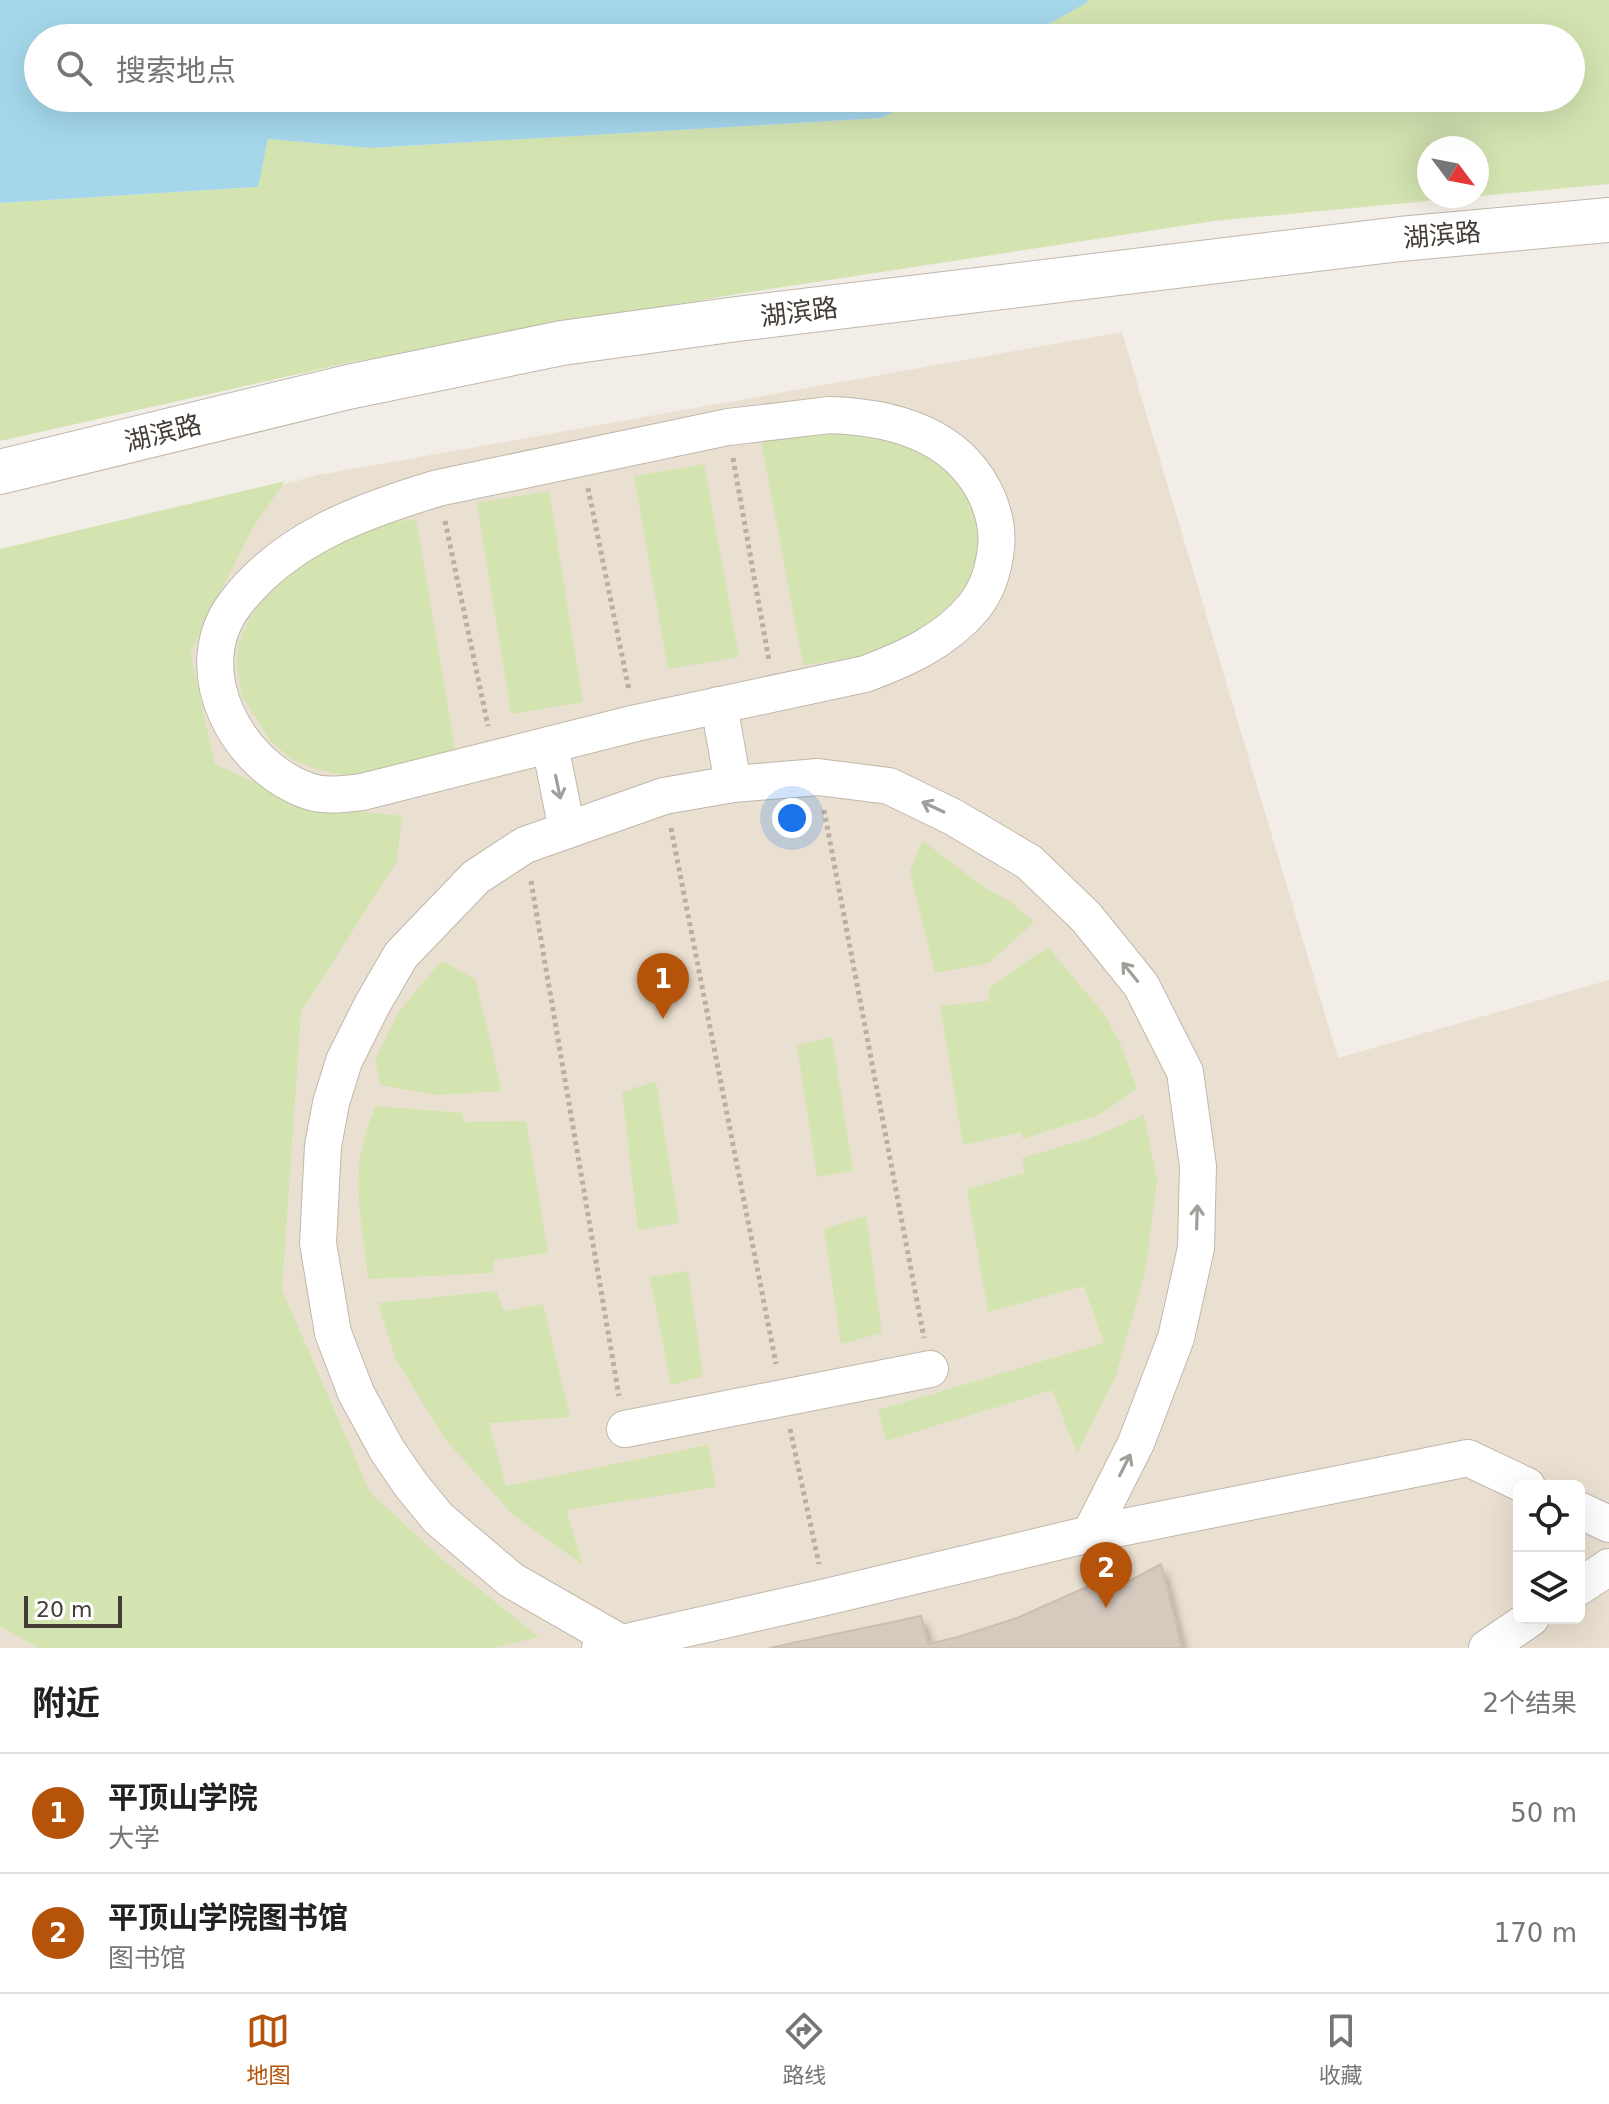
<!DOCTYPE html>
<html lang="zh">
<head>
<meta charset="utf-8">
<style>
	:root { --surface:#fff; --page:#f6f6f6; --text:#222; --muted:#767676; --line:#e0e0e0; --accent:#b45309 }
	body { margin:0; font-family:"DejaVu Sans","Noto Sans SC",sans-serif; background:var(--page); color:var(--text) }
	.controls { position:absolute; right:24px; bottom:24px; display:grid; overflow:hidden; border-radius:12px; box-shadow:0 8px 32px #0002 }
	.controls button { width:72px; height:72px; display:grid; place-items:center; padding:0; border:0; border-bottom:2px solid var(--line); background:var(--surface); color:var(--text); font:40px sans-serif }
	.compass { position:absolute; left:1417px; top:136px; width:72px; height:72px; border-radius:50%; background:var(--surface); box-shadow:0 8px 32px #0002; rotate:122deg }
	.scale { position:absolute; left:24px; bottom:20px; width:98px; box-sizing:border-box; padding-left:8px; border:4px solid #443d36; border-top:0; font-size:22px; line-height:28px; white-space:nowrap; color:#443d36; -webkit-text-stroke:6px #fff; paint-order:stroke }
	.you { position:absolute; left:792px; top:818px; width:28px; height:28px; margin:-20px; border:6px solid #fff; border-radius:50%; background:#1a73e8; box-shadow:0 0 0 12px #1a73e833 }
	.badge { display:grid; place-items:center; width:52px; height:52px; border-radius:50%; background:var(--accent); color:#fff; font-size:26px; font-weight:700 }
	.pin { position:absolute; translate:-50% -66px; filter:drop-shadow(0 2px 4px #0008) }
	.pin::after { content:''; position:absolute; top:42px; width:28px; height:24px; background:inherit; clip-path:polygon(0 0,100% 0,50% 100%) }
	.list { margin:0; padding:0; list-style:none }
	h2 { display:flex; justify-content:space-between; align-items:center; height:104px; margin:0; padding:0 32px; font-size:34px }
	h2 small { font-size:26px; font-weight:400; color:var(--muted) }
	.list li { display:grid; grid-template-columns:52px 1fr auto; gap:24px; align-items:center; box-sizing:border-box; height:120px; padding:0 32px; border-top:2px solid var(--line) }
	.list b { display:block; font-size:30px; white-space:nowrap }
	.list p { margin:0; font-size:26px; white-space:nowrap; color:var(--muted) }
	.list em { font-size:26px; font-style:normal; color:var(--muted) }
	.icon { flex:none; width:44px; height:44px; fill:none; stroke:currentColor; stroke-width:2; stroke-linecap:round; stroke-linejoin:round }
	.map { position:relative; flex:none; width:1609px; height:1648px; overflow:hidden }
	.search { position:absolute; background:var(--surface); box-shadow:0 8px 32px #0002; left:24px; right:24px; top:24px; height:88px; display:flex; align-items:center; gap:20px; box-sizing:border-box; padding:0 28px; border-radius:44px; color:var(--muted); font-size:30px }
	.sheet { height:344px; background:var(--surface) }
	nav { display:flex; justify-content:space-around; align-items:center; box-sizing:border-box; height:112px; border-top:2px solid var(--line); background:var(--surface); font-size:22px; color:var(--muted) }
	nav a { display:grid; justify-items:center; gap:4px }
	nav .on { color:var(--accent) }
	.map>svg:first-child { display:block }
	.education { fill:#eae0d1; fill-rule:evenodd }
	.green { fill:#d3e4b1; fill-rule:evenodd }
	.water { fill:#a5d7eb }
	.building { fill:#d6cabf; stroke:#cdbeb0; stroke-width:2; filter:url(#shadow) }
	.lines { fill:none; stroke-linecap:round; stroke-linejoin:round }
	.minor-casing { stroke:#c0b7ac; stroke-width:38 }
	.tertiary-casing { stroke:#c0b7ac; stroke-width:46 }
	.path { stroke:#beae9b; stroke-width:5; stroke-dasharray:4 4; stroke-linecap:butt }
	.minor { stroke:#fff; stroke-width:36 }
	.tertiary { stroke:#fff; stroke-width:44 }
	.oneway { stroke:#a29e9a }
	.labels { text-anchor:middle; stroke-width:7; stroke-linejoin:round; paint-order:stroke }
	.street-label { font-size:26px; fill:#443d36; stroke:#fff }
</style>
</head>
<body>
<div class="map">
<svg width="1609" height="1648" viewBox="0 0 1609 1648">
	<defs>
		<filter id="shadow"><feDropShadow dx="5" dy="9" stdDeviation="4" flood-color="#0004"/></filter>
	</defs>
	<rect width="100%" height="100%" fill="#f2ede6"/>
	<path class="education" d="M1122,332L1338,1058L1609,980V1648H0V550L314,477L285,481ZM1519,1486H1579V1618H1519Z"/>
	<g class="green">
		<path d="M1087,0H1609V184L1214,221L725,296L352,362L0,441V203L257,187L268,139L370,148L882,118L918,98H1571V38H1024L1087,2ZM1429,148H1477V196H1429Z"/>
		<path d="M838,431C870,434 903,440 932,455C948,464 960,481 969,496C973,503 975,510 977,519C990,573 951,610 909,637C877,657 838,660 803,665L760,435Z"/>
		<polygon points="704,464 739,657 668,669 634,476"/>
		<polygon points="285,481 252,529 190,653 215,764 304,805 402,816 397,861 301,1012 282,1290 370,1492 443,1560 539,1637 493,1648 38,1648 0,1626 0,549"/>
		<polygon points="549,491 583,702 511,714 477,503"/>
		<polygon points="416,519 456,754 369,775 337,774 313,768 293,760 271,742 242,696 237,667 238,645 251,615 269,592 304,560 374,525"/>
		<polygon points="922,840 984,887 1011,902 1034,922 989,963 935,973 910,872"/>
		<polygon points="1048,947 1104,1014 1120,1043 1137,1088 1101,1114 1023,1139 1021,1132 963,1145 940,1006 988,1001 990,987"/>
		<polygon points="442,961 475,979 502,1091 436,1095 380,1085 375,1060 397,1015 418,988"/>
		<polygon points="832,1037 853,1171 817,1177 797,1045"/>
		<polygon points="656,1081 679,1223 638,1230 622,1092"/>
		<path d="M375,1106L463,1113L464,1122L526,1121L548,1253L494,1260L492,1273L368,1279C364,1242 356,1203 359,1166C361,1146 368,1125 375,1106Z"/>
		<polygon points="1144,1115 1157,1180 1145,1273 1115,1378 1077,1453 1052,1390 886,1441 878,1410 1104,1343 1084,1286 988,1312 967,1189 1025,1173 1022,1158 1093,1137"/>
		<polygon points="866,1216 882,1333 841,1344 824,1229"/>
		<polygon points="688,1271 703,1376 671,1385 650,1277"/>
		<polygon points="496,1291 504,1311 543,1304 570,1417 489,1423 506,1486 708,1445 716,1487 566,1510 583,1565 512,1514 445,1439 396,1360 378,1303"/>
	</g>
	<polygon class="water" points="0,0 1087,0 1088,2 1024,38 38,38 38,98 918,98 882,118 370,148 268,139 258,187 0,203"/>
	<polygon class="building" points="1161,1564 1182,1648 769,1648 921,1616 928,1644 958,1637 1017,1618 1089,1586 1114,1572 1120,1586"/>
	<g class="lines">
		<g class="minor-casing">
			<g id="minor">
				<path d="M830,415C894,417 960,435 988,499C994,514 998,530 996,547C994,569 987,591 973,608C944,642 905,659 865,674L636,723L362,792C344,794 325,797 308,791C237,766 185,670 235,604C285,538 362,511 438,488L728,427Z"/>
				<polyline points="719,705 733,784"/>
				<polyline points="550,745 567,830"/>
				<polyline points="625,1429 930,1369"/>
				<polyline points="1579,1510 1609,1524"/>
				<polyline points="1579,1587 1609,1567"/>
				<polyline points="621,1643 511,1580 438,1518 411,1485 387,1450 356,1393 333,1333 318,1243 323,1146 331,1103 344,1061 372,1005 401,955 476,877 525,845 664,796 733,784 818,777 889,786 953,817 1029,862 1086,917 1141,985 1185,1072 1198,1166 1196,1248 1176,1338 1136,1443 1090,1534"/>
				<polyline points="600,1648 826,1597 1090,1534 1468,1458 1527,1486"/>
				<polyline points="1487,1648 1531,1618"/>
			</g>
		</g>
		<g class="tertiary-casing">
			<polyline id="tertiary" points="0,472 348,387 562,343 737,319 1400,239 1609,220"/>
		</g>
		<g class="path">
			<polyline points="733,458 769,661"/>
			<polyline points="588,488 629,690"/>
			<polyline points="445,521 488,726"/>
			<polyline points="824,810 924,1338"/>
			<polyline points="671,828 776,1364"/>
			<polyline points="531,881 619,1396"/>
			<polyline points="790,1429 819,1564"/>
		</g>
		<use href="#minor" class="minor"/>
		<use href="#tertiary" class="tertiary"/>
	</g>
	<defs><path id="oneway-shaft" d="M-6 0H5M1.5-3L5.5 0L1.5 3" fill="none" stroke-width="1.6" stroke-linecap="round" stroke-linejoin="round" transform="scale(2)"/></defs>
	<g class="oneway">
		<use href="#oneway-shaft" transform="translate(558 787) rotate(78)"/>
		<use href="#oneway-shaft" transform="translate(933 807) rotate(-155)"/>
		<use href="#oneway-shaft" transform="translate(1130 972) rotate(-129)"/>
		<use href="#oneway-shaft" transform="translate(1197 1217) rotate(-88)"/>
		<use href="#oneway-shaft" transform="translate(1125 1465) rotate(-63)"/>
	</g>
	<g class="labels">
		<g class="street-label">
			<text transform="translate(1442 235) rotate(-5)" y="9">湖滨路</text>
			<text transform="translate(799 312) rotate(-7)" y="9">湖滨路</text>
			<text transform="translate(163 433) rotate(-14)" y="9">湖滨路</text>
		</g>
	</g>
</svg>
<div class="controls">
<button><svg class="icon" aria-label="locate" viewBox="0 0 24 24"><circle cx="12" cy="12" r="6"/><path d="M12 2v4M12 18v4M2 12h4M18 12h4"/></svg></button>
<button><svg class="icon" aria-label="layers" viewBox="0 0 24 24"><path d="M12 4l9 5-9 5-9-5zM3 14l9 5 9-5"/></svg></button>
</div>
<svg class="compass" viewBox="-18 -18 36 36"><path d="M0-13l5 13h-10z" fill="#e53935"/><path d="M0 13l5-13h-10z" fill="#767676"/></svg>
<div class="scale">20 m</div>
<div class="you"></div>
<div class="pin badge" style="left:663px;top:1019px">1</div>
<div class="pin badge" style="left:1106px;top:1608px">2</div>
<div class="search"><svg class="icon" aria-label="search" viewBox="0 0 24 24"><circle cx="10" cy="10" r="6"/><path d="M15 15l6 6"/></svg>搜索地点</div>
</div>
<section class="sheet">
<h2>附近<small>2个结果</small></h2>
<ul class="list">
<li><span class="badge">1</span><div><b>平顶山学院</b><p>大学</p></div><em>50 m</em></li>
<li><span class="badge">2</span><div><b>平顶山学院图书馆</b><p>图书馆</p></div><em>170 m</em></li>
</ul>
</section>
<nav>
<a class="on"><svg class="icon" aria-label="map" viewBox="0 0 24 24"><path d="M3 6l6-2 6 2 6-2v14l-6 2-6-2-6 2zM9 4v14M15 6v14"/></svg>地图</a>
<a><svg class="icon" aria-label="directions" viewBox="0 0 24 24"><path d="M12 3l9 9-9 9-9-9zM9 14v-3h6M13 9l2 2-2 2"/></svg>路线</a>
<a><svg class="icon" aria-label="saved" viewBox="0 0 24 24"><path d="M7 4h10v16l-5-4-5 4z"/></svg>收藏</a>
</nav>
</body>
</html>
